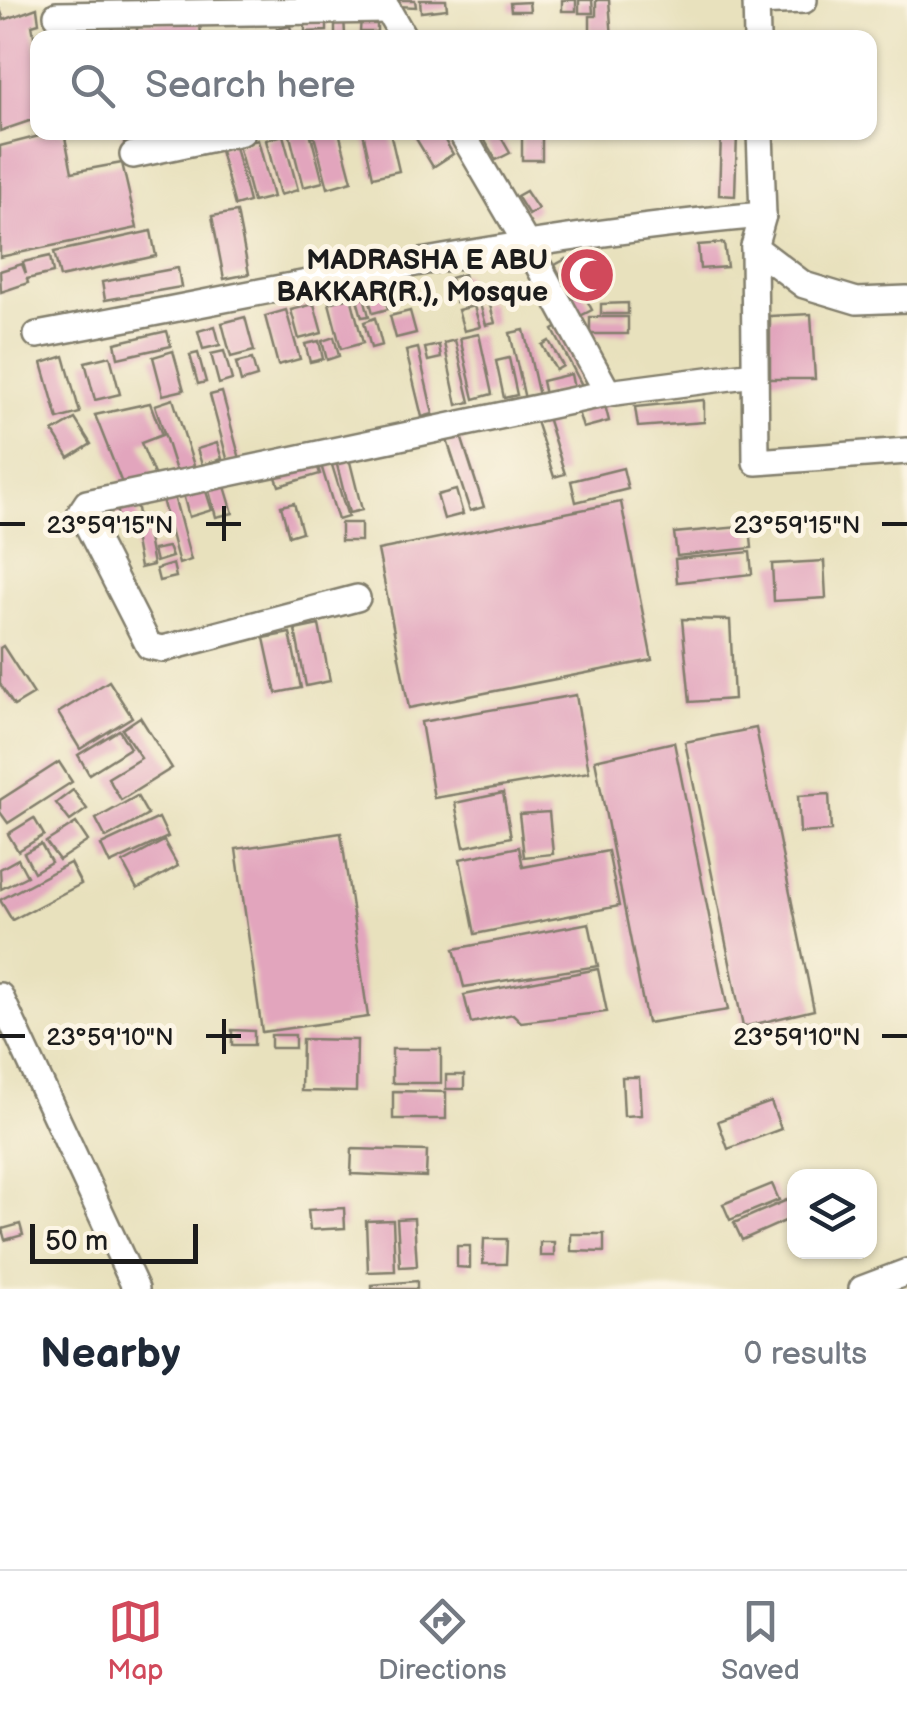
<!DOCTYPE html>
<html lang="en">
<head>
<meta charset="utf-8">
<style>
	:root { --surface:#fff; --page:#f2f2f3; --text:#1f2937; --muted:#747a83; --line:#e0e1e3; --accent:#d1495b }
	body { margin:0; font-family:"Balsamiq Sans",sans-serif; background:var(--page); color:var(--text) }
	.controls { position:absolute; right:30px; bottom:30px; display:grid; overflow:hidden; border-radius:20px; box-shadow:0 2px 8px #0004 }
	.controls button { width:90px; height:90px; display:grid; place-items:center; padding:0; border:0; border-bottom:2px solid var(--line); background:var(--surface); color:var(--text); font:50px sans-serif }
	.scale { position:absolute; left:30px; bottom:25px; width:168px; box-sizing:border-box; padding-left:10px; border:5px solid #1c1c1c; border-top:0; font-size:28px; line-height:35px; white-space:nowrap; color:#1c1c1c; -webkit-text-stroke:8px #fcf5e5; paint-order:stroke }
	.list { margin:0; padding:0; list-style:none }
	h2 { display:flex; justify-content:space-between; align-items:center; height:130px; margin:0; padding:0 40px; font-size:42px }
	h2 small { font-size:32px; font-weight:400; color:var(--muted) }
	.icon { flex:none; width:55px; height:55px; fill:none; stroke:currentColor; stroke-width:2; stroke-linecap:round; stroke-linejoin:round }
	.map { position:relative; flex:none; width:907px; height:1289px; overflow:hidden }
	.search { position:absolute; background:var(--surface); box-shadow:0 2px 8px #0004; left:30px; right:30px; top:30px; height:110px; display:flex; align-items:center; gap:25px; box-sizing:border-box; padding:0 35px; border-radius:20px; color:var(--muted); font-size:38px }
	.sheet { height:280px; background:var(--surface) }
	nav { display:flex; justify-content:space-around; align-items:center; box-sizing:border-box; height:140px; border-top:2px solid var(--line); background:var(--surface); font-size:28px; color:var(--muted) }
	nav a { display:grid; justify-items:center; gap:5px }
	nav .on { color:var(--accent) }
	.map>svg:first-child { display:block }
	.building { fill:#e2a5bd }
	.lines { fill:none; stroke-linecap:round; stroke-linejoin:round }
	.street-casing { stroke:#827e6c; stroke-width:30 }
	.street { stroke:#fff; stroke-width:25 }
	.ticks { fill:none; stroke:#1c1c1c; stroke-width:4 }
	.labels { text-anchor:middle; stroke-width:10; stroke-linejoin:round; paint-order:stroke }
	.poi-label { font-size:28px; font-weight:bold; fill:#1c1c1c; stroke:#fcf5e5; text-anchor:end }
	.ticks-label { font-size:25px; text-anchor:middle; fill:#1c1c1c; stroke:#fcf5e5; stroke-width:10; stroke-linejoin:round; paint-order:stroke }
</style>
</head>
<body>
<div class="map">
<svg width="907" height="1289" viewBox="0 0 907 1289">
	<rect width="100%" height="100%" fill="#fcf5e5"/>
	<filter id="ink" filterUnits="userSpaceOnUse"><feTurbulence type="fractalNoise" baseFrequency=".01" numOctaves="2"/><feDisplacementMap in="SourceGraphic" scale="20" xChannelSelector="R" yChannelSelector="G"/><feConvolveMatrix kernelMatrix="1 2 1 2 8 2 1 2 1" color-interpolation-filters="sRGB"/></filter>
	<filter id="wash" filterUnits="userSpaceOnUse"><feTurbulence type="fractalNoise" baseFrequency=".0048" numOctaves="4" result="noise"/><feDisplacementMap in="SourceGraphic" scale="40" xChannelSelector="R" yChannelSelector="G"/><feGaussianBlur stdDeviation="2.25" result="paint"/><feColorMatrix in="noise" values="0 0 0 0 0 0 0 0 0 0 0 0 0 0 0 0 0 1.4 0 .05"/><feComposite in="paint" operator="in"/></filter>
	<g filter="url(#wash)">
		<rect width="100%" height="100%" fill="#e8e1bd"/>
		<g id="blocks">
			<g class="building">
				<polygon points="394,0 415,0 416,7 397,6"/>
				<polygon points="420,0 446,0 447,9 421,12"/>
				<rect x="562" y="0" width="14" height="11"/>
				<polygon points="579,0 592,0 593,13 579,13"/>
				<polygon points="596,0 609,0 612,38 590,38 590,16 596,16"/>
				<polygon points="529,2 530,11 511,11 510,3"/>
				<polygon points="37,8 39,23 32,25 38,58 38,118 0,131 0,9 4,20"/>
				<polygon points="344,15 345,36 335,36 335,16"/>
				<polygon points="327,16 327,31 305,32 305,17"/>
				<polygon points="361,17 377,18 377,32 360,32"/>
				<polygon points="200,20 201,38 137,38 137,22"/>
				<polygon points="128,22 129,38 113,38 112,23"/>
				<polygon points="94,25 95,38 70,38 69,28"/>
				<polygon points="290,26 293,38 278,38 277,29"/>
				<polygon points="55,132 64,132 72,172 122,163 137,228 0,257 0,146"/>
				<polygon points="121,132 136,132 138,140 124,143"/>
				<polygon points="289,132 310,132 323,182 303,187"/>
				<polygon points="313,132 339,132 352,181 328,188"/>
				<polygon points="363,132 390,132 399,171 373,177"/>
				<polygon points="412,132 440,132 453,154 433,167"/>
				<polygon points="480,132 498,132 510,153 496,160"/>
				<rect x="522" y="132" width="20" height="28"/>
				<polygon points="721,134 737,134 735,196 719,195"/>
				<polygon points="283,135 298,190 280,195 266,140"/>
				<polygon points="258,140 273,197 253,202 238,145"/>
				<polygon points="234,143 249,202 235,206 219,147"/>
				<polygon points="526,191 538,209 529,215 517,196"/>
				<polygon points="237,212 249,274 224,279 212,216"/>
				<polygon points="151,231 156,256 60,277 54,252"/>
				<polygon points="724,243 727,267 700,269 698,245"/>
				<polygon points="50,256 53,273 27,279 28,283 1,292 0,271 22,264 26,274 23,262"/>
				<polygon points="566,259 592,310 580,316 555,265"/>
				<polygon points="178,268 181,287 105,300 102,282"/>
				<polygon points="464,274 471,298 456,302 450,278"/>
				<polygon points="382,287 388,309 373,313 367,291"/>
				<polygon points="362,289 369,316 362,317 355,292"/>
				<polygon points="351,297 363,343 341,349 329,303"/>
				<polygon points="489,302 495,323 486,325 480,304"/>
				<polygon points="628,303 628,314 601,314 601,304"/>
				<polygon points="314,304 322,333 299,339 291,310"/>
				<polygon points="474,306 480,327 464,331 458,310"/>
				<polygon points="286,310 300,359 278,365 265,316"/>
				<polygon points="410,311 416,333 396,338 390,316"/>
				<polygon points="811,314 815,379 770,379 770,316"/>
				<polygon points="245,317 254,351 231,357 222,323"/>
				<rect x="590" y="317" width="38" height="17"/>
				<polygon points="375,318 382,345 371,348 364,322"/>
				<polygon points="563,324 594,384 584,389 553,330"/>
				<polygon points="215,326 220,345 203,349 198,331"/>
				<polygon points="524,330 539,396 525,399 510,333"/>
				<polygon points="167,331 171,346 118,358 115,343"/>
				<polygon points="479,334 492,394 474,399 460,338"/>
				<polygon points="334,337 339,356 327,360 322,341"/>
				<polygon points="455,340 470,402 457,405 444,343"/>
				<polygon points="319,341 323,359 310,362 305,344"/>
				<polygon points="549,341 563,366 556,370 542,345"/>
				<polygon points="439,345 441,358 428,361 425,348"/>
				<polygon points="418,348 433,414 422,417 406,351"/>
				<polygon points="173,351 184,390 163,395 153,357"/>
				<polygon points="224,351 232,380 219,384 211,354"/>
				<polygon points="198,353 206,382 198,384 190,355"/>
				<polygon points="64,356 80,413 58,419 42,363"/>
				<polygon points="110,356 120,394 95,400 85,362"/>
				<polygon points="509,358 517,395 504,398 496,361"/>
				<polygon points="252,359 257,377 241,382 236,363"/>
				<polygon points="571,374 574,389 545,395 542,381"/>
				<polygon points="222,392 240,459 228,462 210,395"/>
				<polygon points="173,399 195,469 177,474 155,405"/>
				<polygon points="704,400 704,422 638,427 635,407"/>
				<polygon points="604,401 609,421 583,428 577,408"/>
				<polygon points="150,403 162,435 141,443 156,479 125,491 95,415"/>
				<polygon points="546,414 565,474 554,477 535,418"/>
				<polygon points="75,419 91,444 69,458 53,432"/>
				<polygon points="460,433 484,507 470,511 446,437"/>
				<polygon points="217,443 222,459 202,465 197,449"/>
				<polygon points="349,458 362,510 349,513 336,461"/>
				<polygon points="316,461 320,474 279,486 275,474"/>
				<polygon points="331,462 348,517 338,520 321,465"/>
				<polygon points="623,468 628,489 576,502 571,481"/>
				<polygon points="224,483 233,513 216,517 208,487"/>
				<polygon points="205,488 212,510 189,517 183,494"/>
				<polygon points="456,490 463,514 444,519 437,495"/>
				<polygon points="174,496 191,560 179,564 162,499"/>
				<polygon points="621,502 652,660 409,708 378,550"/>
				<polygon points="136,503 139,520 119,524 116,507"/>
				<polygon points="294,503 302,532 289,536 281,506"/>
				<polygon points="145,522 153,565 140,568 132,525"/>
				<rect x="341" y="523" width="20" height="18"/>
				<polygon points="750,526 752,548 677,556 674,533"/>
				<polygon points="168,547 172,557 156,562 153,550"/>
				<polygon points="750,552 752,574 677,582 675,559"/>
				<polygon points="824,561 826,598 774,601 772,564"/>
				<polygon points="173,564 176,577 159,581 156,569"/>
				<polygon points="682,619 730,620 734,699 690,702"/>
				<polygon points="319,625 330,681 306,686 295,630"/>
				<polygon points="290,633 301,688 276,693 264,638"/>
				<polygon points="3,646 34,694 14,706 0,684 0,648"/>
				<polygon points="109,681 132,717 80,749 58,713"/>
				<polygon points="576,695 589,772 434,798 421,722"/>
				<polygon points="140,717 172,768 121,800 108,778 141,758 122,729"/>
				<polygon points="756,728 814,1010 743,1027 685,742"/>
				<polygon points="119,730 130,748 89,774 78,755"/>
				<polygon points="674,742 728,1010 647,1023 595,760"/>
				<polygon points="59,762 72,782 8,823 0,812 0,800"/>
				<polygon points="73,790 87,809 70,821 56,803"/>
				<polygon points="503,793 511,837 464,847 455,803"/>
				<polygon points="829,794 831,831 800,833 798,796"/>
				<polygon points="137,796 148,815 106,838 96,819"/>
				<polygon points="549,812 553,854 524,857 519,814"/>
				<polygon points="34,818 44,835 18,851 8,834"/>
				<polygon points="159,818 168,837 110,864 101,845"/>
				<polygon points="76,823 88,841 59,860 46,842"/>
				<polygon points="341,833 368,1017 262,1032 236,849"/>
				<polygon points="164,841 178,866 137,889 123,863"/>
				<polygon points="41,844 51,862 34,872 24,853"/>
				<polygon points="519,847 523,867 608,851 619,906 475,934 460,859"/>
				<polygon points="18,859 27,876 1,889 0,869"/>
				<polygon points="70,863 81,884 12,920 0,900"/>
				<polygon points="589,923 598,966 464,987 454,949"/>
				<polygon points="598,969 607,1012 521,1022 513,1014 471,1023 464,995"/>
				<polygon points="232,1030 254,1031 254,1045 232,1045"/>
				<rect x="271" y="1035" width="24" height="13"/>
				<polygon points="302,1039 357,1040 356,1092 301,1091"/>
				<rect x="392" y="1049" width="49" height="34"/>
				<rect x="446" y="1075" width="18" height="14"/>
				<polygon points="622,1077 639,1077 641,1115 624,1116"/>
				<polygon points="393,1091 446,1092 446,1119 393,1119"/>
				<polygon points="771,1102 781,1129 728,1149 718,1121"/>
				<polygon points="352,1149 427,1151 426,1177 351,1174"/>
				<polygon points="772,1184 779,1200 730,1220 723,1204"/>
				<polygon points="787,1200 794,1217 742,1240 734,1223"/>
				<polygon points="344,1208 345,1228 310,1230 308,1210"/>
				<polygon points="414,1218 417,1266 400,1267 397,1219"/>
				<polygon points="393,1220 395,1271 368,1272 366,1221"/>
				<polygon points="20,1224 23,1235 5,1240 2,1229"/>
				<polygon points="571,1234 604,1234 604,1252 571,1251"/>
				<polygon points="484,1239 507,1239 506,1264 483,1264"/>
				<rect x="540" y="1242" width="14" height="14"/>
				<polygon points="457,1246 470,1246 470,1268 457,1267"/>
				<polygon points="417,1281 417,1289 372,1289 372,1285"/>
			</g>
		</g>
	</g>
	<g filter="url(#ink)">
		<use href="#blocks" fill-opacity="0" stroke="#827e6c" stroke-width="2.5"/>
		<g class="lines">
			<g class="street-casing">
				<g id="street">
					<polyline points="382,0 404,38"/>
					<polyline points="756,0 757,38"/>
					<polyline points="756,2 804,0"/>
					<polyline points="57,15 388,10"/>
					<polyline points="461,132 526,243 608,393 754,374"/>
					<polyline points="760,132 763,215 754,247 756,462 907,451"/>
					<polyline points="133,155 242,132"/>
					<polyline points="754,247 804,285 857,301 907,299"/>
					<path d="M37,335C278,290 518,236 763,215"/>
					<polyline points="357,598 163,649 149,646 81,512 87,503 608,393"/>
					<polyline points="0,996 136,1289"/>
					<polyline points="862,1289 907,1272"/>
				</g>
			</g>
			<use href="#street" class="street"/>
		</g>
	</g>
	<path class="ticks" d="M224,506V541M0,524H25M206,524H241M882,524H907M224,1019V1054M0,1036H25M206,1036H241M882,1036H907"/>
	<defs>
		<g id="mosque-disc" transform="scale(2.875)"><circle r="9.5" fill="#d1495b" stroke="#fcf5e5"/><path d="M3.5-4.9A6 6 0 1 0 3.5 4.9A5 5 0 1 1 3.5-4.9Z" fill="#fff"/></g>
	</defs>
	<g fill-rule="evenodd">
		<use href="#mosque-disc" x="587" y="275"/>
	</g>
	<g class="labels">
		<g class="poi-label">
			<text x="548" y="269">MADRASHA E ABU<tspan x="548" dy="32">BAKKAR(R.), Mosque</tspan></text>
		</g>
	</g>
	<g class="ticks-label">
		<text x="110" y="533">23°59'15"N</text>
		<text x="797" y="533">23°59'15"N</text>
		<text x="110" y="1045">23°59'10"N</text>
		<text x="797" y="1045">23°59'10"N</text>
	</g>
</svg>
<div class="controls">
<button><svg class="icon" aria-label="layers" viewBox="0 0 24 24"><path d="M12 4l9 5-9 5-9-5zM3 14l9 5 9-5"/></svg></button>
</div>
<div class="scale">50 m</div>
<div class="search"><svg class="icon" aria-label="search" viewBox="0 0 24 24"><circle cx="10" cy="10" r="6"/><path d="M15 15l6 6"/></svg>Search here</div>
</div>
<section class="sheet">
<h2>Nearby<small>0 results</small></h2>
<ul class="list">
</ul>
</section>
<nav>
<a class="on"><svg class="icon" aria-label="map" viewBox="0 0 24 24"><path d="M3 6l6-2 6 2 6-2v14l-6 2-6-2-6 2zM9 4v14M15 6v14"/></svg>Map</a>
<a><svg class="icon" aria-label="directions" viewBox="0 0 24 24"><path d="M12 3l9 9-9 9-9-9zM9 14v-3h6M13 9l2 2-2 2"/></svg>Directions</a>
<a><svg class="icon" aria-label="saved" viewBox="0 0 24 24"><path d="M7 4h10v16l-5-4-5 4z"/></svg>Saved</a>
</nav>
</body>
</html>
